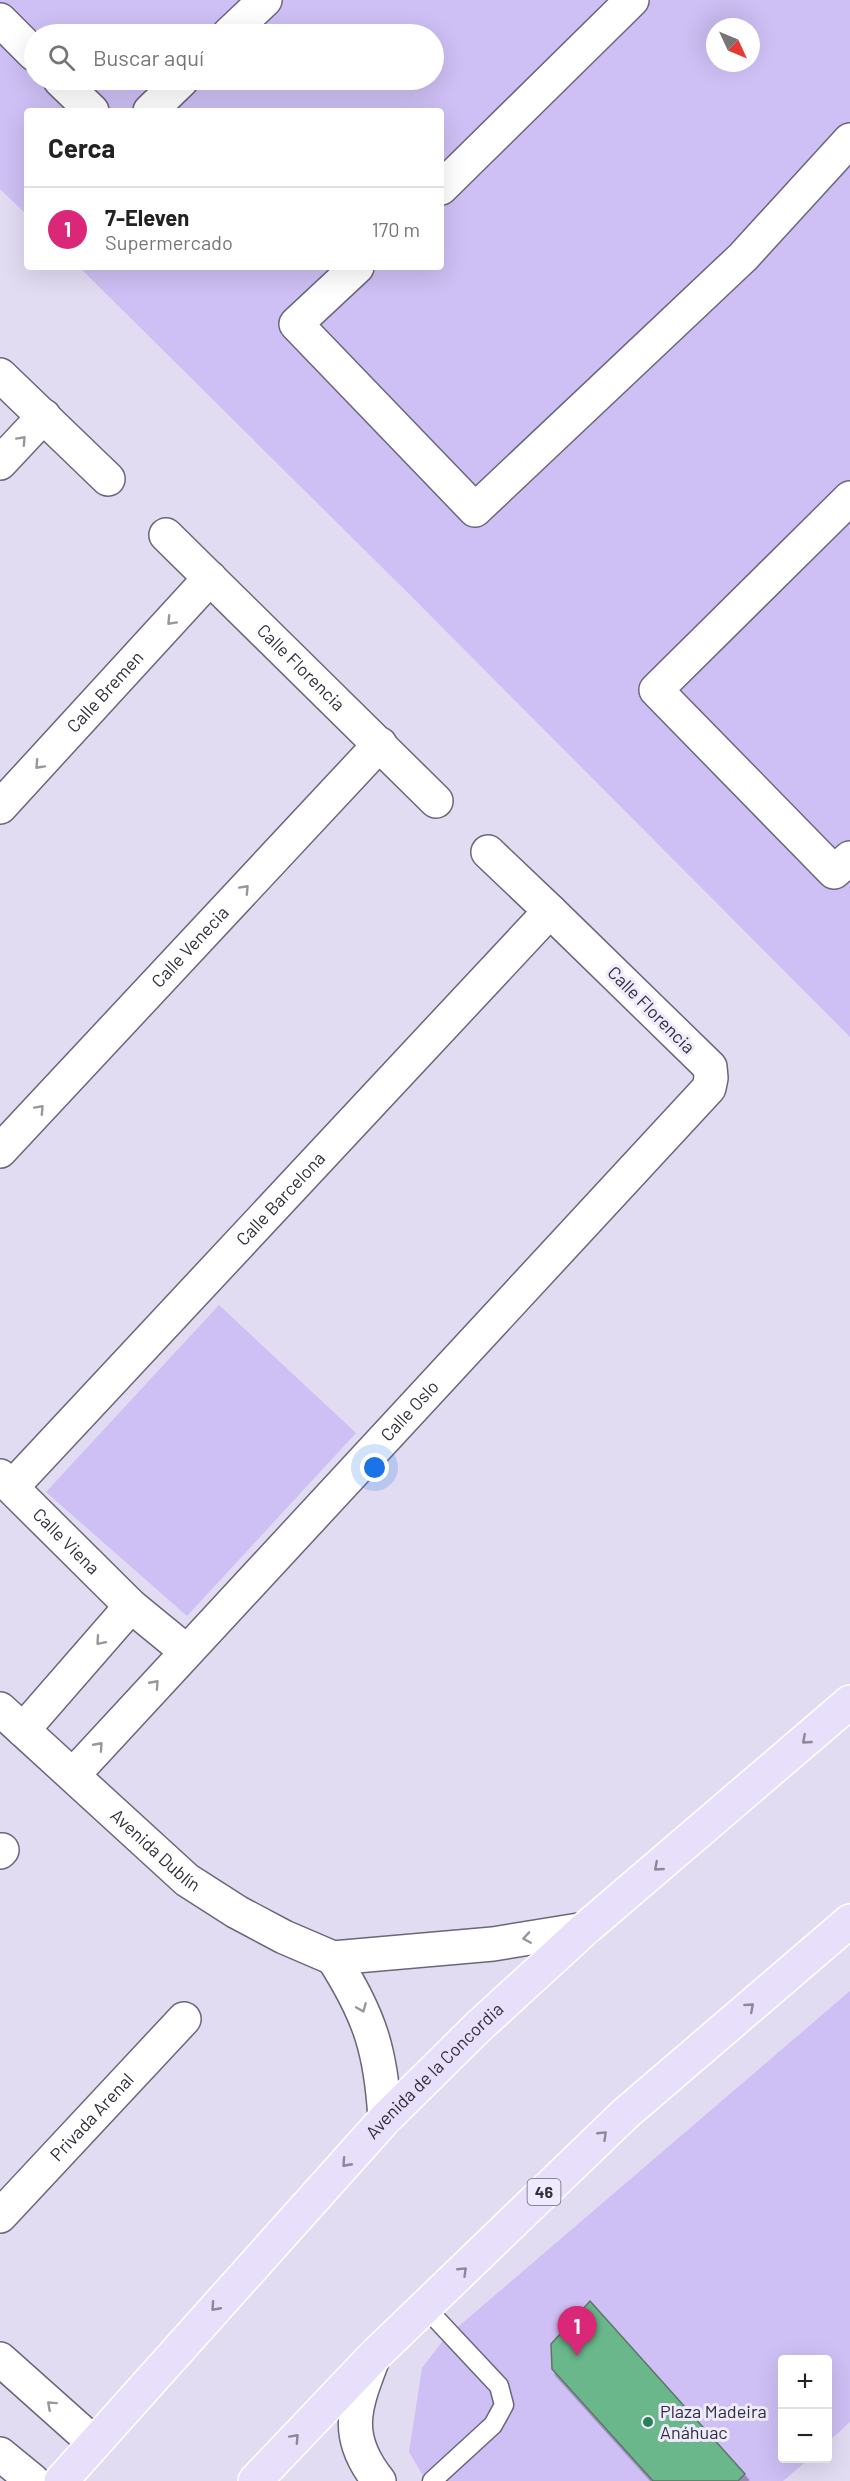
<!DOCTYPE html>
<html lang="es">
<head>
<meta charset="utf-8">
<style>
	:root { --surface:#fff; --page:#f6f6f6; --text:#222; --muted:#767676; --line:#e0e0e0; --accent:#db2777 }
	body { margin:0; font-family:Barlow,sans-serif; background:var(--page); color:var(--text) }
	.controls { position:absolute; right:18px; bottom:18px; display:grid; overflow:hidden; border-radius:6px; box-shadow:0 6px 24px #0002 }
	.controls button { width:54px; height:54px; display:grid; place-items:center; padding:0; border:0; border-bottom:2px solid var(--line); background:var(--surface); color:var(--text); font:30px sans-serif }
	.compass { position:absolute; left:706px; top:18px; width:54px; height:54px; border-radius:50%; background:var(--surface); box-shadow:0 6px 24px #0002; rotate:134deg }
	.you { position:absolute; left:375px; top:1468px; width:21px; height:21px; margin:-15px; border:4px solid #fff; border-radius:50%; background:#1a73e8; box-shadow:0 0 0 9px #1a73e833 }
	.badge { display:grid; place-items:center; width:39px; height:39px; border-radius:50%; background:var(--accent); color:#fff; font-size:20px; font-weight:700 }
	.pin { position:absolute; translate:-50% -50px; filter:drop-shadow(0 2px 3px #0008) }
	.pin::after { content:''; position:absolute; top:32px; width:21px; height:18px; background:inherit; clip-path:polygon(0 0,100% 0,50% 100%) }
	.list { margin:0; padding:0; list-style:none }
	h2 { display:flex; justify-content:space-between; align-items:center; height:78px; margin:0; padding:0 24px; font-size:26px }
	h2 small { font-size:20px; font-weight:400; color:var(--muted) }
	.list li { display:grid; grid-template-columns:39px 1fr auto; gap:18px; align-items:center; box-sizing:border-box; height:84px; padding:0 24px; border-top:2px solid var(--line) }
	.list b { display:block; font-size:22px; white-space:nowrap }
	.list p { margin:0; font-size:20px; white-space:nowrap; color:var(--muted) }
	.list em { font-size:20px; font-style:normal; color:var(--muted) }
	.icon { flex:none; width:33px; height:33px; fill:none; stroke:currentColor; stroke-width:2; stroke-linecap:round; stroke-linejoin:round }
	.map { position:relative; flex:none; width:850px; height:2481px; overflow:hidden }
	.search { position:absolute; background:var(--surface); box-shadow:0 6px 24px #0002; left:24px; top:24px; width:420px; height:66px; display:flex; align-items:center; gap:15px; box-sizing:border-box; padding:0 21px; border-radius:33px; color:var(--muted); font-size:22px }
	.panel { position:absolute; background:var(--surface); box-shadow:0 6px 24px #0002; left:24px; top:108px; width:420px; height:162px; border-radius:6px }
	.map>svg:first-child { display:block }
	.green { fill:#cebff4; fill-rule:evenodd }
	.building { fill:#6bb78c; stroke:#5f7467; stroke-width:1.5; filter:url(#shadow) }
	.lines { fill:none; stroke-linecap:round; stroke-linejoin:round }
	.lane-casing { stroke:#6c667b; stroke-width:21 }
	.street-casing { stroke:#6c667b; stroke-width:36 }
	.primary-casing { stroke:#fff; stroke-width:36 }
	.lane { stroke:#fff; stroke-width:18 }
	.street { stroke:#fff; stroke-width:33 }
	.primary { stroke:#e8e0fb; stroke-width:33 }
	.oneway { stroke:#98979c }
	.oneway2 { stroke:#8c889a }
	.poi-dot { fill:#298156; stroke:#efeafd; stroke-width:2 }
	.labels { text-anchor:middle; stroke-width:6; stroke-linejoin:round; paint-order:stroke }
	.shield { fill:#efeafd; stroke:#6a6773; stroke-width:1.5 }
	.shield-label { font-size:16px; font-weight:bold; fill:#312f38 }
	.street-label { font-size:18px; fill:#312f38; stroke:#efeafd }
	.poi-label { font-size:18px; fill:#312f38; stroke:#efeafd; text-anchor:start }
</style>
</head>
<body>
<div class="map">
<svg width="850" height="2481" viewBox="0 0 850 2481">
	<defs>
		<filter id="shadow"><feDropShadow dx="3.5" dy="6" stdDeviation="0" flood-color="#0004"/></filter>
	</defs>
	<rect width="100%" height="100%" fill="#e2dcf3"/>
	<g class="green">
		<path d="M0,0H850V1037L404,589L79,267H441V111H27V215L0,189ZM715,27H751V63H715ZM34,34H434V80H34Z"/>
		<polygon points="219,1305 356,1433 187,1616 46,1492"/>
		<polygon points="850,1991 850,2422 828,2442 828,2360 782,2360 782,2458 809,2459 783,2481 426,2481 409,2452 422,2368 445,2338"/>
	</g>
	<polygon class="building" points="590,2301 745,2474 738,2481 653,2481 552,2369 551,2344"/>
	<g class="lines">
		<g class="lane-casing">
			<polyline id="lane" points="425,2307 499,2386 504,2405 493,2425 432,2481"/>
		</g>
		<g class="street-casing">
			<g id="street">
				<polyline points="0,20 34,54"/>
				<polyline points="229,34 265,0"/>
				<polyline points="60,80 92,111"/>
				<polyline points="150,111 182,80"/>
				<polyline points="441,188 632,0"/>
				<polyline points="357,267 296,324 475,510 743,257 850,140"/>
				<polyline points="0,375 108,479"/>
				<polyline points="0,463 44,416"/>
				<polyline points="850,498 656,690 834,872 850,858"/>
				<path id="s1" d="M166,535L436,801"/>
				<path id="s2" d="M0,807L210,578"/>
				<path id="s3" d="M0,1151L380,744"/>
				<path id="s4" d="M0,1476L131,1606L186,1651"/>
				<path id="s5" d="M12,1487L550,911"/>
				<path id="s6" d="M0,1709L187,1880L237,1912L284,1937L333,1958L493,1944L585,1929"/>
				<polyline points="23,1730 131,1606"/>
				<path id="s7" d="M73,1775L709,1088L711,1078L710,1067L550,911L488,852"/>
				<polyline points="0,1852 2,1850"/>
				<path d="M333,1958C370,2016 381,2051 385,2119"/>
				<path id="s8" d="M0,2216L184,2019"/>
				<path d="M374,2356C355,2406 342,2435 379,2481"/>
				<polyline points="0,2359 93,2442"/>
				<polyline points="0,2454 33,2481"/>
			</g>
		</g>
		<g class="primary-casing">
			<g id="primary">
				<path id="s9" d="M61,2481L385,2119L477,2028L585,1929L850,1702"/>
				<polyline points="255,2481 374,2356 625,2114 850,1921"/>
			</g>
		</g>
		<use href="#lane" class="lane"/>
		<use href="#street" class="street"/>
		<use href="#primary" class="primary"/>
	</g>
	<defs><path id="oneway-chevron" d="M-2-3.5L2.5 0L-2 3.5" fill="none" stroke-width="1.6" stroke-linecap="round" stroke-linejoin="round" transform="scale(1.5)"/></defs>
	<g class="oneway">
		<use href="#oneway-chevron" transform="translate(22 440) rotate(-47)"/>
		<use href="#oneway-chevron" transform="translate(171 621) rotate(133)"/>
		<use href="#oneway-chevron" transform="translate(39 765) rotate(133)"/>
		<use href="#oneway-chevron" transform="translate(245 889) rotate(-47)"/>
		<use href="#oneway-chevron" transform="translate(40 1109) rotate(-47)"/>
		<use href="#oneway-chevron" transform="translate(100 1641) rotate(131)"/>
		<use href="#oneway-chevron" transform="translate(155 1684) rotate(-48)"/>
		<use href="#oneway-chevron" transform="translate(99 1746) rotate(-48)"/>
		<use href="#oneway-chevron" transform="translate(527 1938) rotate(171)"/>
		<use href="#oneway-chevron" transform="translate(362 2008) rotate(67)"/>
		<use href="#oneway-chevron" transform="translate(51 2405) rotate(-138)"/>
	</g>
	<g class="oneway2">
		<use href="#oneway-chevron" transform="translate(806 1740) rotate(139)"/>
		<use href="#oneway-chevron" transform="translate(658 1867) rotate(139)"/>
		<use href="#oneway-chevron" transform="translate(750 2007) rotate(-41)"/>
		<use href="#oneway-chevron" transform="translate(603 2135) rotate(-44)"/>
		<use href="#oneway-chevron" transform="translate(346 2163) rotate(132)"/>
		<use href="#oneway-chevron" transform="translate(463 2271) rotate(-44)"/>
		<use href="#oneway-chevron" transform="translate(215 2307) rotate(132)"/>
		<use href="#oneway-chevron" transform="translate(295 2438) rotate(-47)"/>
	</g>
	<circle class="poi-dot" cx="648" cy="2422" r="6"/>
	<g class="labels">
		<rect class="shield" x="527.5" y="2179" width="33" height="26" rx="4.5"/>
		<g class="shield-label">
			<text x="544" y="2198">46</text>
		</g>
		<g class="street-label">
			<text dy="6" stroke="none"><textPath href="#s1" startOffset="189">Calle Florencia</textPath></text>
			<text dy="6" stroke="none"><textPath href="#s2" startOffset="156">Calle Bremen</textPath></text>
			<text dy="6" stroke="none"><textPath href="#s3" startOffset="279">Calle Venecia</textPath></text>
			<text transform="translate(651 1010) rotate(45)" y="6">Calle Florencia</text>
			<text dy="6" stroke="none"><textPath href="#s5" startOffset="394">Calle Barcelona</textPath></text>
			<text dy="6" stroke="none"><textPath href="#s7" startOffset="496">Calle Oslo</textPath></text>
			<text dy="6" stroke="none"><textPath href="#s4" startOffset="93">Calle Viena</textPath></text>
			<text dy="6" stroke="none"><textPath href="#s6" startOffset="210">Avenida Dublín</textPath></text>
			<text dy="6" stroke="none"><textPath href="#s9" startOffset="555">Avenida de la Concordia</textPath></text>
			<text dy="6" stroke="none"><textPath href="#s8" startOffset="135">Privada Arenal</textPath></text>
		</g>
		<g class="poi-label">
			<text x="660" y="2418">Plaza Madeira<tspan x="660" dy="21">Anáhuac</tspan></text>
		</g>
	</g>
</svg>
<div class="controls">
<button>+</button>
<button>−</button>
</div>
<svg class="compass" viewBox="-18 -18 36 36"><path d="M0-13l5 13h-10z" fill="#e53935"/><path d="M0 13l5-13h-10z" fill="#767676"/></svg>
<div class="you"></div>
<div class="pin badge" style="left:577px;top:2356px">1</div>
<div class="search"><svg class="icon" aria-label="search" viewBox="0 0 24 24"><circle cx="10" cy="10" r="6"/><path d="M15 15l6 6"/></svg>Buscar aquí</div>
<section class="panel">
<h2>Cerca<small></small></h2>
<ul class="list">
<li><span class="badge">1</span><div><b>7-Eleven</b><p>Supermercado</p></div><em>170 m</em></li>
</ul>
</section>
</div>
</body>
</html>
